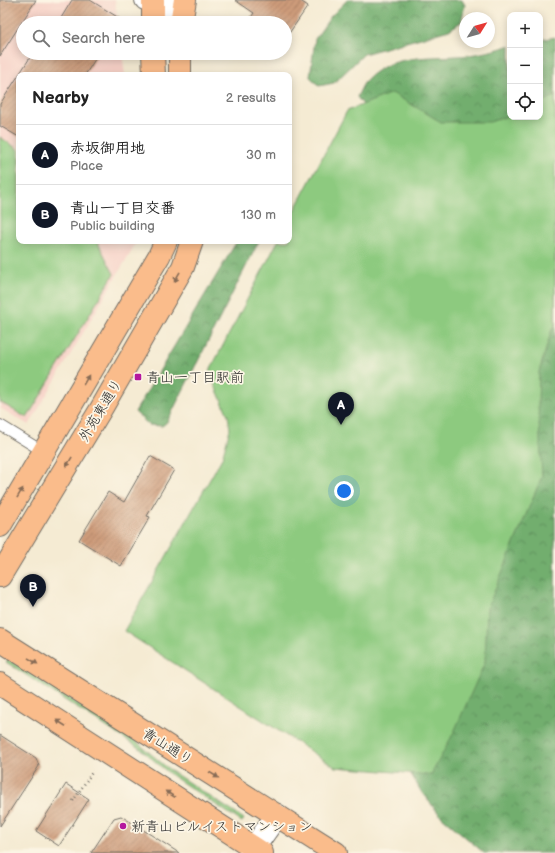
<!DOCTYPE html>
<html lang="en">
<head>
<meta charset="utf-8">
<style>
	:root { --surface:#fff; --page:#f2f2f2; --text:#222; --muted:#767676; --line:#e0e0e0; --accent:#111827 }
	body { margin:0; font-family:"Balsamiq Sans","Klee One",sans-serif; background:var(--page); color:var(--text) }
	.controls { position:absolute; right:12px; top:12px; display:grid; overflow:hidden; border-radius:8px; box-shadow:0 2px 10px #0003 }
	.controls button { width:36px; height:36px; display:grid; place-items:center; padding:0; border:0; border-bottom:1px solid var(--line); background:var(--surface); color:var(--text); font:20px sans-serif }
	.compass { position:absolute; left:459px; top:12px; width:36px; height:36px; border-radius:50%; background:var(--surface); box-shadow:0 2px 10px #0003; rotate:53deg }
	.you { position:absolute; left:344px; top:491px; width:14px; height:14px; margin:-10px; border:3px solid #fff; border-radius:50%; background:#1a73e8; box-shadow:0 0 0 6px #1a73e833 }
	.badge { display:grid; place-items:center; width:26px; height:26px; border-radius:50%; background:var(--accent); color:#fff; font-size:13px; font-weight:700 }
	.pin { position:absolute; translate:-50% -33px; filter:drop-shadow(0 1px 2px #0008) }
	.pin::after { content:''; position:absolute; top:21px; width:14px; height:12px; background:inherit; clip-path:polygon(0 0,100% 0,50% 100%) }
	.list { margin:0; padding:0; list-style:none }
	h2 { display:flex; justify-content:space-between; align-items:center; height:52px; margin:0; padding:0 16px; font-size:17px }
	h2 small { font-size:13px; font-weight:400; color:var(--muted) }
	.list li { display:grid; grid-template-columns:26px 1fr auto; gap:12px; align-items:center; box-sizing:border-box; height:60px; padding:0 16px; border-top:1px solid var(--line) }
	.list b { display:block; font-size:15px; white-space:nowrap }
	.list p { margin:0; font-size:13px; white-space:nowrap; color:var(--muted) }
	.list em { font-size:13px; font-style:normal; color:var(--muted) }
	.icon { flex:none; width:22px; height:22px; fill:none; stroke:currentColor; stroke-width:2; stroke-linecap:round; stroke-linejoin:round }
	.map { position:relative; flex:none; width:555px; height:853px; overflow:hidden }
	.search { position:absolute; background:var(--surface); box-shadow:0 2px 10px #0003; left:16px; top:16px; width:276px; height:44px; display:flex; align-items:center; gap:10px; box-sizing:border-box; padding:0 14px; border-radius:22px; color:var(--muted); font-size:15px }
	.panel { position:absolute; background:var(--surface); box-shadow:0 2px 10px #0003; left:16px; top:72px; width:276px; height:172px; border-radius:8px }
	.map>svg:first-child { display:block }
	.built { fill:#f7d1c7 }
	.grass { fill:url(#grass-tufts); stroke:#5c7a55 }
	.forest { fill:url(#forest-crowns); stroke:#4e6c4c }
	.green { fill:#8dca7f; stroke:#5c7a55 }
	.building { fill:url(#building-hatch) }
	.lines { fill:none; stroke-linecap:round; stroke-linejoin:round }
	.service-casing { stroke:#726e66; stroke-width:12 }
	.minor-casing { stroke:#726e66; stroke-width:22 }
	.tertiary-casing { stroke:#726e66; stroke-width:24 }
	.primary-casing { stroke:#726e66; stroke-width:24 }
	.trunk-casing { stroke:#726e66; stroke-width:24 }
	.path { stroke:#726e66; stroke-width:2.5; stroke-dasharray:1 3; stroke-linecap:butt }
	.service { stroke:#fff; stroke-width:10 }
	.minor { stroke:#fff; stroke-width:20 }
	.tertiary { stroke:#fff; stroke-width:22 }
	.primary { stroke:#fabc8b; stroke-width:22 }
	.trunk { stroke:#fabc8b; stroke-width:22 }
	.oneway { fill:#886c56 }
	.poi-dot { fill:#b5179e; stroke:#fcf5e5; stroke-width:1.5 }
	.labels { text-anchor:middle; stroke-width:3.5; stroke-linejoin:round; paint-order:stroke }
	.poi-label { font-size:14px; fill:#2b2b2b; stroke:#fcf5e5; text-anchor:start }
	.street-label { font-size:14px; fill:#2b2b2b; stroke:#fcf5e5 }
</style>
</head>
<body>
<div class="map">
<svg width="555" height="853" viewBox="0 0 555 853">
	<defs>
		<pattern id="grass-tufts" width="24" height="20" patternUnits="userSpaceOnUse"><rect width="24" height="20" fill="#8dca7f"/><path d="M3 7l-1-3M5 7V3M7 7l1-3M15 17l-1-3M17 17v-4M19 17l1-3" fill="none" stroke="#73a468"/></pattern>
		<pattern id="forest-crowns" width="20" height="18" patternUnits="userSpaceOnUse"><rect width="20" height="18" fill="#72ae6e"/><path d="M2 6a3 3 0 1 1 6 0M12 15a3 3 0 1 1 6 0" fill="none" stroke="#5e8e5b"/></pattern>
		<pattern id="building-hatch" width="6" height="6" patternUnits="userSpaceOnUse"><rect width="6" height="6" fill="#cd9b7a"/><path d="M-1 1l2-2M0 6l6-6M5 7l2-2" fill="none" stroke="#a77f64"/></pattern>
	</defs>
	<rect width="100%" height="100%" fill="#fcf5e5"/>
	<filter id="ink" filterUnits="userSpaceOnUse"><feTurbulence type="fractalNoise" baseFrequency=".025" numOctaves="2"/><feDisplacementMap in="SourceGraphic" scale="8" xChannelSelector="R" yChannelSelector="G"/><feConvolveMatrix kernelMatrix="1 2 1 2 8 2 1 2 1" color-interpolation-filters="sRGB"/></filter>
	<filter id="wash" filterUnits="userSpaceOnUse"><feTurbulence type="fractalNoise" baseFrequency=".012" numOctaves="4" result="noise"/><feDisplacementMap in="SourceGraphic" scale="16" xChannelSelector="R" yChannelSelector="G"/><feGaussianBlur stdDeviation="0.9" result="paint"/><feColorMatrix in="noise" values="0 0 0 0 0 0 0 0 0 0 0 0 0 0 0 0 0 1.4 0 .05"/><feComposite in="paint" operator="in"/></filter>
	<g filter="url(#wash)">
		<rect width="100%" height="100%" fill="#f5ebd3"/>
		<polygon class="built" points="0,0 115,0 118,23 23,23 23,53 122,53 125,75 19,75 19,241 137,241 29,425 0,408"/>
		<polygon class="grass" points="8,659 132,738 171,771 244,819 242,822 171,775 142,750 6,662"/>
		<g class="forest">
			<polygon points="347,0 462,0 465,5 461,22 449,30 364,54 334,83 319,86 310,77 315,39 331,16"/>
			<path d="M555,37V120L514,141L374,119L357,97C360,91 364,81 369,77C397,52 435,59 469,55C483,53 497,50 510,45V117H540V40Z"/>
			<polygon points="555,233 555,853 484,853 441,816 422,793 408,769"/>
			<polygon points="237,241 259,241 167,422 162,426 149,425 135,412"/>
		</g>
		<g class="green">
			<polygon points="392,93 441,122 490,122 510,115 510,117 540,117 540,103 555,96 555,326 552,329 539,372 538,404 542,476 487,609 485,662 454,732 431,775 335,767 124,631 222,458 230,429 228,415 209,372 278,241 289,241 289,220 347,111"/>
			<polygon points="0,137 19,150 19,241 97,241 114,274 27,418 0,402"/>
		</g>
		<g id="blocks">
			<g class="building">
				<polygon points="0,0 36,0 0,56"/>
				<polygon points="72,0 90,0 127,23 58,23"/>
				<polygon points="235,0 299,0 308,6 285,39 285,23 247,23 254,13"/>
				<polygon points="33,53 99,53 85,75 19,75 19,137 0,126 0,104"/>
				<polygon points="150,456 174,470 147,516 150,517 121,566 79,540 108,492 124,502"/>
				<polygon points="0,735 36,758 39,766 0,826"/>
				<polygon points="66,784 89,799 59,846 36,831"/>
				<polygon points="121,816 156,838 179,853 91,853 114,818"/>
			</g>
		</g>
	</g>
	<g filter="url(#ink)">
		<use href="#blocks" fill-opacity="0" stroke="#726e66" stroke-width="1"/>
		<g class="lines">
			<g class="service-casing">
				<polyline id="service" points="0,425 44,452"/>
			</g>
			<g class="minor-casing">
				<polyline id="minor" points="145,0 183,11"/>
			</g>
			<g class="tertiary-casing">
				<polyline id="tertiary" points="250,853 277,815"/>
			</g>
			<g class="primary-casing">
				<g id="primary">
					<polyline points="153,23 153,0"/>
					<polyline points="181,23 185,0"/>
					<polyline points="153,53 154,75"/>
					<polyline points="180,53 180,75"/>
					<polyline points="0,526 159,256 166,241"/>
					<polyline points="0,576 101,409 183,267 192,241"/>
				</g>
			</g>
			<g class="trunk-casing">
				<g id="trunk">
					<polyline points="0,640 336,853"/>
					<polyline points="0,684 262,853"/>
				</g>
			</g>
			<polyline class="path" points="73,801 93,771"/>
			<use href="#service" class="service"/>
			<use href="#minor" class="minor"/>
			<use href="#tertiary" class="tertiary"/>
			<use href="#primary" class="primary"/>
			<use href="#trunk" class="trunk"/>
		</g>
		<defs><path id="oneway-solid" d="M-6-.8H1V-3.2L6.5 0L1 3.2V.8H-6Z"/></defs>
		<g class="oneway">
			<use href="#oneway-solid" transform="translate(177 277) rotate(120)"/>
			<use href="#oneway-solid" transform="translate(86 380) rotate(-60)"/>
			<use href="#oneway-solid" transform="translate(69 462) rotate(121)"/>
			<use href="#oneway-solid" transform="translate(20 493) rotate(-59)"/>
			<use href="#oneway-solid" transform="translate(33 661) rotate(32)"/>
			<use href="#oneway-solid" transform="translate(61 723) rotate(-147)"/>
			<use href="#oneway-solid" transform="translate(214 775) rotate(32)"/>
			<use href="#oneway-solid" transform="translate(170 794) rotate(-147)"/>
		</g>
	</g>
	<g class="poi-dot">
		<rect x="134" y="373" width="8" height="8" rx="2"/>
		<circle cx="123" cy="826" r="4"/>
	</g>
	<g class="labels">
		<g class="poi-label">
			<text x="146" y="382">青山一丁目駅前</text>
			<text x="131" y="831">新青山ビルイストマンション</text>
		</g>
		<g class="street-label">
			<text transform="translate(100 410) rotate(-59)" y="5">外苑東通り</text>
			<text transform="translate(168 746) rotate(32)" y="5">青山通り</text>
		</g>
	</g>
</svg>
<div class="controls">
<button>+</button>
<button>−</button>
<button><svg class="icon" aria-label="locate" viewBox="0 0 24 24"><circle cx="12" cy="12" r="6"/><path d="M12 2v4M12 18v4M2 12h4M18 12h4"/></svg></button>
</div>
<svg class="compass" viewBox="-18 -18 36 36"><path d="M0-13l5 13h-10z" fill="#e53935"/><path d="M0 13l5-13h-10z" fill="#767676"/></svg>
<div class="you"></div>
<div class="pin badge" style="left:341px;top:425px">A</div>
<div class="pin badge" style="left:33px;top:607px">B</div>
<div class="search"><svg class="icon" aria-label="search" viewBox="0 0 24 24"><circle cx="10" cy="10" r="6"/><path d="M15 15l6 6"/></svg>Search here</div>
<section class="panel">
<h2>Nearby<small>2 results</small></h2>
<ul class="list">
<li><span class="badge">A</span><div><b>赤坂御用地</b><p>Place</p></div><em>30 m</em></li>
<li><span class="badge">B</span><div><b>青山一丁目交番</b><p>Public building</p></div><em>130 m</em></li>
</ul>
</section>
</div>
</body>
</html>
